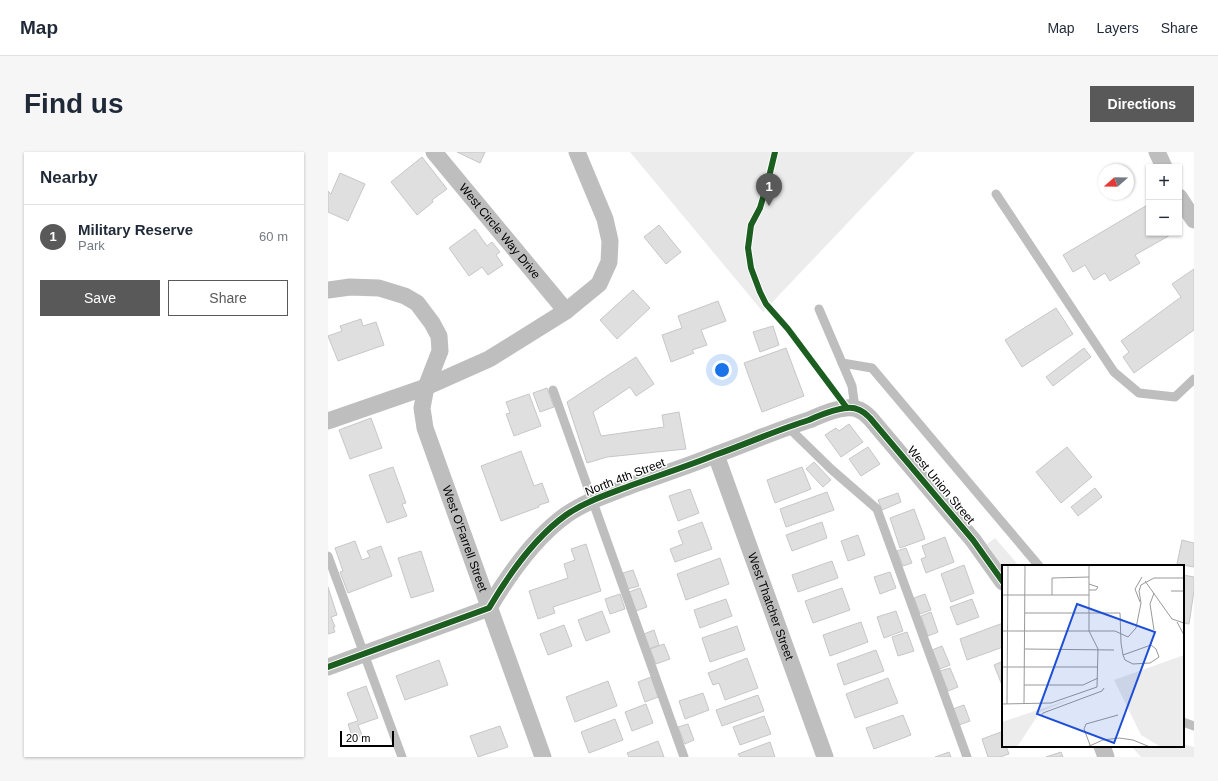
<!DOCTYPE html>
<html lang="en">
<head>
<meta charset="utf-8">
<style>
	:root { --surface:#fff; --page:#f6f6f7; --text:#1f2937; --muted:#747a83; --line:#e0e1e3; --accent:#595959 }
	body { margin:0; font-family:Helvetica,sans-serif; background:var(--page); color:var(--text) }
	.controls { position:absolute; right:12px; top:12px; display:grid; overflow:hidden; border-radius:0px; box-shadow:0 1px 3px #0004 }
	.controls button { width:36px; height:36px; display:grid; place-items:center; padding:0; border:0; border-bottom:1px solid var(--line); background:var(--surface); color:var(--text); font:20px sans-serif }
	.compass { position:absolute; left:770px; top:12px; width:36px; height:36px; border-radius:50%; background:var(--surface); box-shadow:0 1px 3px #0004; rotate:250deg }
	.scale { position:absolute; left:12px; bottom:10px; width:54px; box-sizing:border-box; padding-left:4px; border:2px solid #000; border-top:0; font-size:11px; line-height:14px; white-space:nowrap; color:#000; -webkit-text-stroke:3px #fff; paint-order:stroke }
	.you { position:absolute; left:394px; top:218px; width:14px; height:14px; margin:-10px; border:3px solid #fff; border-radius:50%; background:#1a73e8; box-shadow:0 0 0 6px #1a73e833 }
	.badge { display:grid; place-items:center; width:26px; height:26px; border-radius:50%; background:var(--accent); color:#fff; font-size:13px; font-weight:700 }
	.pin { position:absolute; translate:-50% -33px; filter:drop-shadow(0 1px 2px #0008) }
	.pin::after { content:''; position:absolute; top:21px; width:14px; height:12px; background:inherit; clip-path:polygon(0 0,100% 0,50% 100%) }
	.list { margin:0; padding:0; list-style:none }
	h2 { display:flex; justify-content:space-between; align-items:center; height:52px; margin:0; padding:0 16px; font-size:17px }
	h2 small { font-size:13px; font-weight:400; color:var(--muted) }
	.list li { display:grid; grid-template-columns:26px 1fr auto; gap:12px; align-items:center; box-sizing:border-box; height:64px; padding:0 16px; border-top:1px solid var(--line) }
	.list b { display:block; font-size:15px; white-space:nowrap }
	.list p { margin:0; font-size:13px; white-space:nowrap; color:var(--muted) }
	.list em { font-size:13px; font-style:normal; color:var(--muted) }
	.actions { display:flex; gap:8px; padding:12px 16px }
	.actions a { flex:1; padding:9px 0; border:1px solid var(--accent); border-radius:0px; text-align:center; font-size:14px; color:var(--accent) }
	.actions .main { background:var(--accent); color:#fff }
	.map { position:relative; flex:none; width:866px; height:605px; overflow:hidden; border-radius:0px }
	header { display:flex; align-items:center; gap:24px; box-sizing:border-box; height:56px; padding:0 20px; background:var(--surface); border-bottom:1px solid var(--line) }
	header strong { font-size:19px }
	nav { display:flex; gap:22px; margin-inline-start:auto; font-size:14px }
	.intro { display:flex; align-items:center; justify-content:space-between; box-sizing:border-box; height:96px; padding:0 24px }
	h1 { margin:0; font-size:28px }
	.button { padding:10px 18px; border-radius:0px; background:var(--accent); color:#fff; font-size:14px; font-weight:700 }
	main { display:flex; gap:24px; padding:0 24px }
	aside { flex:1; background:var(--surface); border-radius:0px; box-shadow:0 1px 3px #0004 }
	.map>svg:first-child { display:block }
	.green { fill:#ececec }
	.building { fill:#dfdfdf; stroke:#c7c7c7 }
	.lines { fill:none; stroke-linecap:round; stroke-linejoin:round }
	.service { stroke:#bebebe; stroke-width:9 }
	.minor { stroke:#bebebe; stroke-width:17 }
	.cycleway-casing { stroke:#fff; stroke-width:8 }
	.cycleway { stroke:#1b5e20; stroke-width:6 }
	.labels { text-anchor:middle; stroke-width:3; stroke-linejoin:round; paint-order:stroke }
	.street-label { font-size:12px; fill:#000; stroke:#fff }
	.inset-road { fill:none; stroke:#999; stroke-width:1 }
	.view { fill:#1d4ed8; fill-opacity:0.15; stroke:#1d4ed8; stroke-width:2 }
	.inset-edge { fill:none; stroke:#000; stroke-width:2 }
</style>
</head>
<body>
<header>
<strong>Map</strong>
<nav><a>Map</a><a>Layers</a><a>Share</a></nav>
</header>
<div class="intro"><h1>Find us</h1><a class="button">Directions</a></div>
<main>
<aside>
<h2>Nearby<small></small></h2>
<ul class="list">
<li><span class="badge">1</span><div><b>Military Reserve</b><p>Park</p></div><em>60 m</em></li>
</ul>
<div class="actions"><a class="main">Save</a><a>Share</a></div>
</aside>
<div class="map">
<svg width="866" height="605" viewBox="0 0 866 605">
	<rect width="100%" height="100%" fill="#fff"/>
	<g class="green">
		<polygon points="302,0 587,0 435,160"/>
		<polygon points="667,386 691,414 675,414 675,416 659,392"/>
		<polygon points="855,592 866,595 866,605 813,605 803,594 855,594"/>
	</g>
	<g class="building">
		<polygon points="129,0 157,0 152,11"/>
		<polygon points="94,5 119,37 104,48 105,50 89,63 63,30"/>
		<polygon points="12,21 37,32 20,69 0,60 0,39 3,42"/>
		<polygon points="821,52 821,81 844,82 807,103 812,111 782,129 777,121 766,128 757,113 745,120 735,103"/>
		<polygon points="331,73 353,100 338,112 316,85"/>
		<polygon points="147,77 159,94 164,90 172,100 168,103 175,113 160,123 154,115 141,124 121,96"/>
		<polygon points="866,117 866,178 806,221 795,205 801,200 793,189 853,145 844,132"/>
		<polygon points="305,138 322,156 289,187 272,168"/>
		<polygon points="390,149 398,169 373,178 379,193 364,198 366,201 343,210 334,183 354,176 350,164"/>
		<polygon points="728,156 745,182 694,215 677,188"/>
		<polygon points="33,167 35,174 48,170 56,193 10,209 0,184 14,179 12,174"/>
		<polygon points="445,174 451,193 432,200 425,180"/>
		<polygon points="458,196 476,244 434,260 416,211"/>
		<polygon points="756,196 763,205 725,234 718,225"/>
		<polygon points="308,205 326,232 308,244 302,235 265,260 273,284 336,275 334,263 351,260 358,297 279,305 259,311 239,250"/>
		<polygon points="219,236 226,255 212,260 205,241"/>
		<polygon points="201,242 213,274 186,284 178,262 182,261 178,250"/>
		<polygon points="43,266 54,296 22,307 11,278"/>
		<polygon points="521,272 535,290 513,305 497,283 508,276 511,279"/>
		<polygon points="540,295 552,312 533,324 521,307"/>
		<polygon points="739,295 764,325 733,351 708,320"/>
		<polygon points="193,299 206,334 214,331 221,350 211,353 211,355 173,369 153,314"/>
		<polygon points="486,310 503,328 495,335 478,317"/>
		<polygon points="65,315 78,351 74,352 79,364 59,371 41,323"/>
		<polygon points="474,315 483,337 447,351 439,328"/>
		<polygon points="767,336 774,345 750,364 743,355"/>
		<polygon points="362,337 371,361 350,369 341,344"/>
		<polygon points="499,340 506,358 458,375 452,357"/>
		<polygon points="570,341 573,350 554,358 550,348"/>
		<polygon points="586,357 597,387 572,396 562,366"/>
		<polygon points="374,370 384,397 347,410 342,397 355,392 350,379"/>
		<polygon points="494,370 499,386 464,399 458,383"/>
		<polygon points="530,383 537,403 520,409 513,389"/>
		<polygon points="617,385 626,410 598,421 593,407 598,405 594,394"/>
		<polygon points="854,388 866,391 866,415 849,412"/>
		<polygon points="27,389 34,408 42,405 39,399 53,394 64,424 20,441 12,420 15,419 7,396"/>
		<polygon points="258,392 273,439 225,455 227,461 210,467 201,439 240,426 236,412 247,408 243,397"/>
		<polygon points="578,396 584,411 575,414 569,399"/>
		<polygon points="93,399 106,439 83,446 70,406"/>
		<polygon points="392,406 401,432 358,448 349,422"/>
		<polygon points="504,409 510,426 470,440 464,423"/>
		<polygon points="636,413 646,441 623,450 613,422"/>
		<polygon points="305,418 311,434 300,437 295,421"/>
		<polygon points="562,420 568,436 552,442 546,425"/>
		<polygon points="855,423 866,425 866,439 861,472 855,471"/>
		<polygon points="0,435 9,463 3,465 7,475 5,475 7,480 0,482"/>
		<polygon points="312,436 319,455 308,459 301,440"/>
		<polygon points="514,436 522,458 485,471 477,449"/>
		<polygon points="292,442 297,457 282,462 277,447"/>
		<polygon points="597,442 603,458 592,462 586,446"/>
		<polygon points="398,447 404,464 372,476 366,458"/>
		<polygon points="644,447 651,465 629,473 622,455"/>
		<polygon points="274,459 282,480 258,489 250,468"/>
		<polygon points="568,459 575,479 556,486 549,465"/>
		<polygon points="603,460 610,480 600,484 593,464"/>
		<polygon points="533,470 540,490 502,504 495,483"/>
		<polygon points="675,471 675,495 639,508 632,487"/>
		<polygon points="236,473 244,494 220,503 212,482"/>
		<polygon points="409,474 417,498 382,510 374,486"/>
		<polygon points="326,478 331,493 321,497 316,482"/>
		<polygon points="579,480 586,499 570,504 564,485"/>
		<polygon points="336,492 342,507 328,512 322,497"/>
		<polygon points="614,494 622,513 612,517 604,498"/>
		<polygon points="548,498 556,519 516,533 509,512"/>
		<polygon points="419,506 430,536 397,548 391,531 385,533 380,521"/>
		<polygon points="111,508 120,533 77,548 68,524"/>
		<polygon points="675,509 675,533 674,533 666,513"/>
		<polygon points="622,516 630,535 620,539 612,519"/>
		<polygon points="323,525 330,545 317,550 310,530"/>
		<polygon points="560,526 570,551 527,566 518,542"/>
		<polygon points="280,529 289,554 247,570 238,545"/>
		<polygon points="38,534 50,566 30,573 34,583 25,587 20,572 30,569 19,541"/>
		<polygon points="375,541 381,558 357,567 351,549"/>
		<polygon points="430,543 436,559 394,574 388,558"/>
		<polygon points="318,552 325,571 304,579 297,560"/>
		<polygon points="636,553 642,569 631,573 625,557"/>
		<polygon points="575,563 583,583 546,597 538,576"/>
		<polygon points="436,564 443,582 412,593 405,575"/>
		<polygon points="287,567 295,588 261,601 253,580"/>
		<polygon points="360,572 366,588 357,592 350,575"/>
		<polygon points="172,574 180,595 150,605 142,584"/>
		<polygon points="673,580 675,584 675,594 678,594 681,602 672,605 660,605 654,587"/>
		<polygon points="330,589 336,605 301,605 299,601"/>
		<polygon points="442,590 447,605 412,605 410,602"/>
		<polygon points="621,600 623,605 607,605"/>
		<polygon points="733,600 735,605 718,605"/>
	</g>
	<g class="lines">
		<g class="service">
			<polyline points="668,42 786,220 811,241 847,245 866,227"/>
			<polyline points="491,157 524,234 527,256"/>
			<polyline points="514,211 544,216 711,414"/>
			<polyline points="225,238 356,605"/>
			<polyline points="460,275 503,317 549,357 639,605"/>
			<polyline points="0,404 74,605"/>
			<polyline points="855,570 866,574"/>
		</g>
		<g class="minor">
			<path id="s1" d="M106,0L238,159"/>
			<polyline points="829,0 836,15"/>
			<polyline points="851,45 866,68"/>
			<path id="s2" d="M0,138L22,135L51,136L77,144L89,151L104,171L111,184L112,199L98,235L94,256L97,276L215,605"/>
			<polyline points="0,269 98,235 161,207 238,159 271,132 281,110 282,89 277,67 249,0"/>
			<path id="s3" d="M388,303L497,605"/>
			<path d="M0,515L161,456C181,422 206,386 238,363C258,349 281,342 304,333C332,323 360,314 387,303C418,292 449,278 481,268C493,263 505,257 518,256C529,255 535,259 542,266L645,388L675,430"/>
			<polyline points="774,594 778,605"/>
		</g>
		<g class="cycleway-casing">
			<g id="cycleway">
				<polyline points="447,0 440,29 432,56 423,73 420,96 423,116 432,140 438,152 460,177 519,256"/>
				<path d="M0,515L161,456C181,422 206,386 238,363C258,349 281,342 304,333C332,323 360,314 387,303C418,292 449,278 481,268C493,263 505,257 518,256C529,255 535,259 542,266L645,388L675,430"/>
			</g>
		</g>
		<use href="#cycleway" class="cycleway"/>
	</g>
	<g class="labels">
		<g class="street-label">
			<text dy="4" stroke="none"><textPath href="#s1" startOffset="103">West Circle Way Drive</textPath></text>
			<text transform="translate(297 325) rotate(-21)" y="4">North 4th Street</text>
			<text transform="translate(613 333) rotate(50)" y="4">West Union Street</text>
			<text dy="4" stroke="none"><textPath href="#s2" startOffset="345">West O'Farrell Street</textPath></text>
			<text dy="4" stroke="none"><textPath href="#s3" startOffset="161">West Thatcher Street</textPath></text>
		</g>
	</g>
	<g transform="translate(674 413)">
		<rect width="182" height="182" fill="#fff"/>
		<path d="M182,90V182H159L139,170L112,115ZM72,133L38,147L15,182H0V157Z" fill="#ececec"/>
		<path class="inset-road" d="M87,0V66L96,84L95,122M143,16L170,54L182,58M87,19L96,22L94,25H87M169,26H182M0,30H87M50,30V13L87,12M138,37L133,24L140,12M23,48H118L119,78L121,90L123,95L131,99L148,98L157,92L154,84L149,80L121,90M175,57L182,70M152,65L148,39L152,28M0,66H113L126,72L134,63L139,38L137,26L139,20L152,13H182M23,84L112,85M0,102H96M22,120H81L96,113M0,139L49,138L95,122M5,139L6,0M22,139L23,0M39,151L41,148L100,126L102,123M88,180L82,164L84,159L116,150M85,182L101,175L117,173L131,175L148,182"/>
		<path class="view" d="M75,39L153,67L112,178L35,149Z"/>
		<rect width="182" height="182" class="inset-edge"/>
	</g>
</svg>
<div class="controls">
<button>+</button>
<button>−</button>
</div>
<svg class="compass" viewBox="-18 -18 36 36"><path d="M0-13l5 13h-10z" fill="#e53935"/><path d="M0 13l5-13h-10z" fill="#747a83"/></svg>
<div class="scale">20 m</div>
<div class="you"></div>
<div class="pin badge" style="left:441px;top:54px">1</div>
</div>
</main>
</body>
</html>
